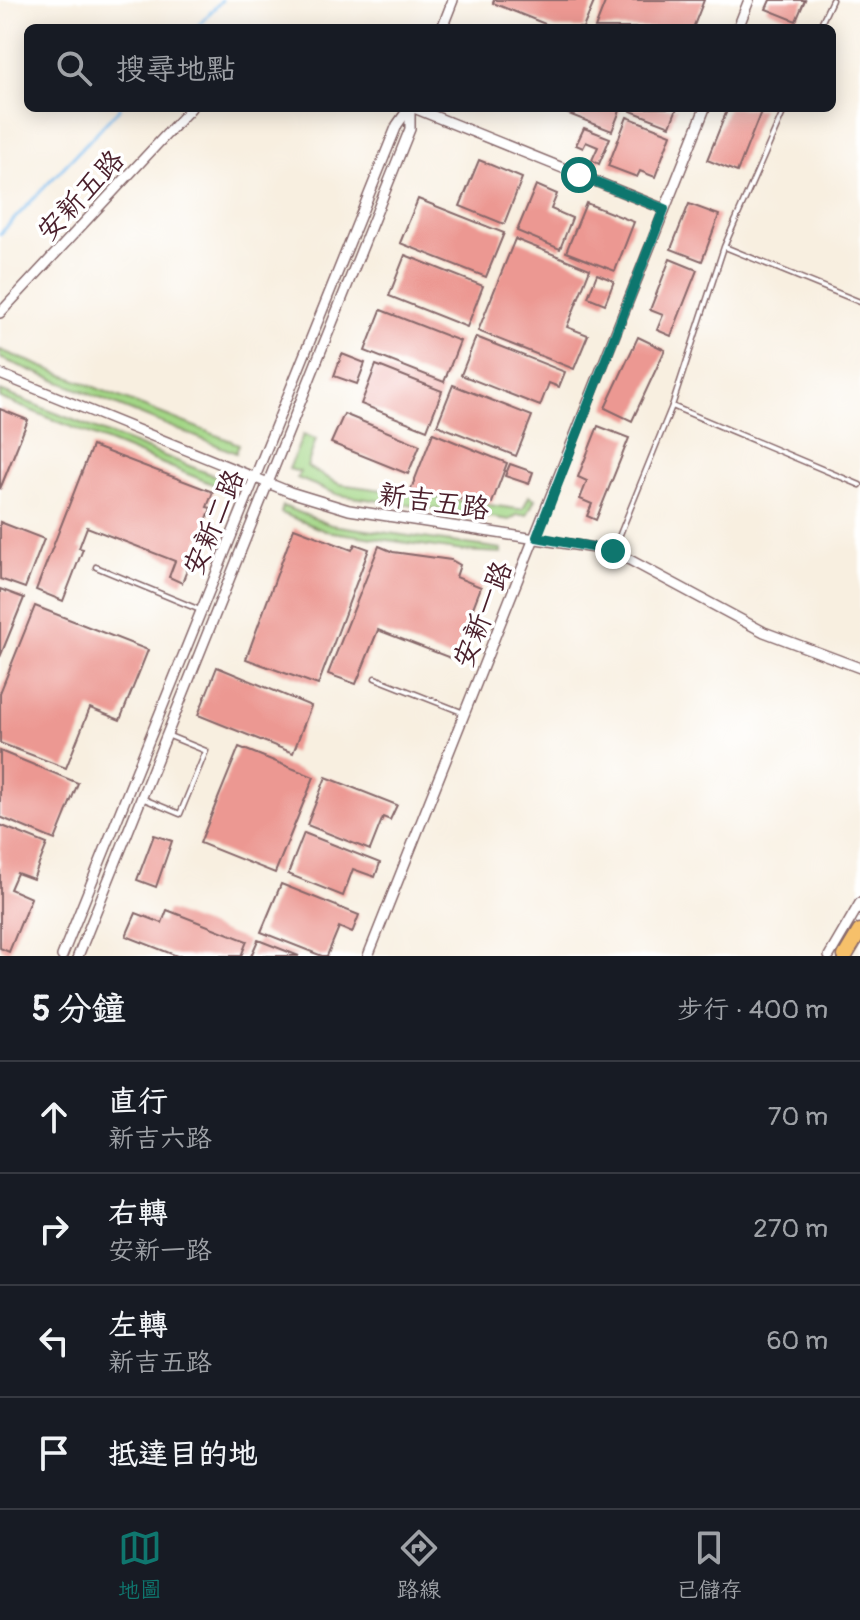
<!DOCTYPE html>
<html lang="zh-TW">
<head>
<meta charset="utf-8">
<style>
	:root { --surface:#171b24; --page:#242831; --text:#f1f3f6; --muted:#9ea1a6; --line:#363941; --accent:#0f766e }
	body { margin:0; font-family:Pangolin,"LXGW WenKai TC",sans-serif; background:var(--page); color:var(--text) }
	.stop { position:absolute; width:24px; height:24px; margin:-18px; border:6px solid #0f766e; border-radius:50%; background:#fff }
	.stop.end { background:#0f766e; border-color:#fff; box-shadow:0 2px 8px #0008 }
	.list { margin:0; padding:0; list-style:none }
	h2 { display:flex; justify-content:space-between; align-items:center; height:104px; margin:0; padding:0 32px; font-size:34px }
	h2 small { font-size:26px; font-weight:400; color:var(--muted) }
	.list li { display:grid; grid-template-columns:52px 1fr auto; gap:24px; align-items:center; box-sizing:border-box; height:112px; padding:0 32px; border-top:2px solid var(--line) }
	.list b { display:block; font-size:30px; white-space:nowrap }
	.list p { margin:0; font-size:26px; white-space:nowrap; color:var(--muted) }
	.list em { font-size:26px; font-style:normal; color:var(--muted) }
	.icon { flex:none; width:44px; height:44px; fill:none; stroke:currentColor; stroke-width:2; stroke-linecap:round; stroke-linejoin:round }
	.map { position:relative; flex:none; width:860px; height:956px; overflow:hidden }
	.search { position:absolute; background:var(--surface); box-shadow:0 4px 20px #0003; left:24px; right:24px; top:24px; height:88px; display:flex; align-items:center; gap:20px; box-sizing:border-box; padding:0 28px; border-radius:12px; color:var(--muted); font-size:30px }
	.sheet { height:552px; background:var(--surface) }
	nav { display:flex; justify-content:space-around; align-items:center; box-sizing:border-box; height:112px; border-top:2px solid var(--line); background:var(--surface); font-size:22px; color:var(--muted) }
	nav a { display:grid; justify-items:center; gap:4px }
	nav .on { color:var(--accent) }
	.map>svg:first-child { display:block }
	.green { fill:#a3d786; stroke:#767b58; stroke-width:2 }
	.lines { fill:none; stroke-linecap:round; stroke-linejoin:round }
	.stream { stroke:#7abcef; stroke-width:3 }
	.building { fill:#ec9892 }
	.lane-casing { stroke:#87686a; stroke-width:7 }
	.street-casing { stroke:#87686a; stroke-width:12 }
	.primary-casing { stroke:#87686a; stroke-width:17 }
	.lane { stroke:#fff; stroke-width:4 }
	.street { stroke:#fff; stroke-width:9 }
	.primary { stroke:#f6c06b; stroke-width:14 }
	.route { stroke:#0f766e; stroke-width:10 }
	.labels { text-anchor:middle; stroke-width:7; stroke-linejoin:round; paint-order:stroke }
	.street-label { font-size:28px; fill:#4a1f2b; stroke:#fff }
</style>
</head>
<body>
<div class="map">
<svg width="860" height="956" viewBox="0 0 860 956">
	<rect width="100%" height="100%" fill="#fff"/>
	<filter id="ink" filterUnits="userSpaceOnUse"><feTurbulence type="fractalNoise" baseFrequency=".0125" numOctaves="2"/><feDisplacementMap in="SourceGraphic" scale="16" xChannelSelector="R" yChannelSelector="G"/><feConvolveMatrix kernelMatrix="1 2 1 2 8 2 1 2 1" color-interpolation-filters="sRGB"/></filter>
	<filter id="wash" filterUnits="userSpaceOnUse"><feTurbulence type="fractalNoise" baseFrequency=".006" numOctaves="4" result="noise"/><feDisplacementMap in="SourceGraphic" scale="32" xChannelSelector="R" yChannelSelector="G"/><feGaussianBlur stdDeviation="1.8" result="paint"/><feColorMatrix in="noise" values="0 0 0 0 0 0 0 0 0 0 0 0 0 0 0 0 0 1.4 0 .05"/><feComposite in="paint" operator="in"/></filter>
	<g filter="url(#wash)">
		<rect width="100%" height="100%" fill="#f8efe0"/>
		<g class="green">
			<polygon points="0,350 239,444 236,453 0,358"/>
			<polygon points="0,391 225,480 222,488 0,398"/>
			<polygon points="303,435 316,439 307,467 339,484 518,509 523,509 529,496 535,499 527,515 517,515 510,520 339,495 297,478 300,472 289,469"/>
			<polygon points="283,506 331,525 501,549 502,553 463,551 325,531 281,513"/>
		</g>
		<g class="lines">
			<g class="stream">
				<polyline points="196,28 222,0"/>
				<polyline points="0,234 120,108"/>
			</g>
		</g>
		<g id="blocks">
			<g class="building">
				<polygon points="494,0 595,0 583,28 555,28 493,3"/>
				<polygon points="606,0 704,0 693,28 595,28"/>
				<polygon points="770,0 805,0 796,21 766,9"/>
				<polygon points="568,108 621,108 612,131 566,113"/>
				<polygon points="632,108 677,108 670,126 631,111"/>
				<polygon points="728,108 762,109 737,172 707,160"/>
				<polygon points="627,117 671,134 655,177 640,171 637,177 608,166"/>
				<polygon points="584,128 610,138 599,164 592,160 598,147 586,142 583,148 576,145"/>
				<polygon points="479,160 522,178 504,224 460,206"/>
				<polygon points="536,185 557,194 551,209 572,218 560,249 517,231"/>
				<polygon points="418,199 504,233 486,277 400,243"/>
				<polygon points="586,203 634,222 615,271 566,252"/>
				<polygon points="689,204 719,215 702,261 671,249"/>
				<polygon points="515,239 590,269 567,327 588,335 574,369 478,331"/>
				<polygon points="405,255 483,286 467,327 389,296"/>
				<polygon points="670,259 697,270 671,336 657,330 663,315 650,310"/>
				<polygon points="597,274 614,281 605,304 588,297"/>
				<polygon points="381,310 460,341 444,382 365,351"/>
				<polygon points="476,337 565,372 559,387 549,383 540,406 461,375"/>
				<polygon points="638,337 665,350 632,421 605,408"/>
				<polygon points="342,354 365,363 357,384 334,376"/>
				<polygon points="376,365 442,391 427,430 361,404"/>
				<polygon points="453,385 532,416 516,456 437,425"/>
				<polygon points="0,409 28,420 0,489"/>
				<polygon points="344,414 420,445 408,474 331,443"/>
				<polygon points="598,426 629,438 596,520 587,516 592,504 580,499 587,481 578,477"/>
				<polygon points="433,433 507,463 492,503 410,492"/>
				<polygon points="92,446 213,492 207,507 211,508 182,583 169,577 175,561 87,527 79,548 83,549 63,601 36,590"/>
				<polygon points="510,464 533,472 529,484 505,476"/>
				<polygon points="0,522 44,539 25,588 0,579"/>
				<polygon points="294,528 352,550 355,544 369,549 318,685 246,659"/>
				<polygon points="379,546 393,552 451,560 460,565 456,577 481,587 453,659 378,630 356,684 328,674"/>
				<polygon points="0,589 24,598 0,657"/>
				<polygon points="35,606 148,650 120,720 90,708 66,768 0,743 0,693"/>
				<polygon points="217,667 311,706 293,753 198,715"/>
				<polygon points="239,747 314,777 275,873 200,843"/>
				<polygon points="0,751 78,783 55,840 0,817"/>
				<polygon points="326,777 397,805 390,820 383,817 370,850 307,825"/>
				<polygon points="0,825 47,844 33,879 17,873 10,889 31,898 9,952 0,948"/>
				<polygon points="304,833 380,863 375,877 353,869 343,896 288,874"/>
				<polygon points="154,835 172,841 156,887 137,880"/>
				<polygon points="281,884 359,915 352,933 339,927 327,956 322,956 261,932"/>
				<polygon points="167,910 247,941 241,956 177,956 126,936 136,913 162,923"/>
				<polygon points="258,940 299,956 251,956"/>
			</g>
		</g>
	</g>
	<g filter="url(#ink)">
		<use href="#blocks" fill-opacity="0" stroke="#87686a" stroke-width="2"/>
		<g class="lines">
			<g class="lane-casing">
				<g id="lane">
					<polyline points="819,28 832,0"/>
					<polyline points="725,247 860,302"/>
					<polyline points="672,406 860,485"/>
					<polyline points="614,549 672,406 724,247 785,108"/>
					<polyline points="96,567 200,610"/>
					<polyline points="375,678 464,713"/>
					<polyline points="144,799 180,814 206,751 167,735"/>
				</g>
			</g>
			<g class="street-casing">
				<g id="street">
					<polyline points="442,28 453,0"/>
					<polyline points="738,28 749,0"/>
					<polyline points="414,108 664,209"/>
					<polyline points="0,313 191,108"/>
					<polyline points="0,374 290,492 349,510 613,551 764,632 860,668"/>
					<polyline points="62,956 397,125 409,108"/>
					<polyline points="78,956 410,129 410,108"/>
					<polyline points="368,956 705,108"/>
					<polyline points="829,956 860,903"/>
				</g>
			</g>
			<g class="primary-casing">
				<polyline id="primary" points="845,956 860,931"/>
			</g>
			<use href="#lane" class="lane"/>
			<use href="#street" class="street"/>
			<use href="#primary" class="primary"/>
		</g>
	</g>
	<g class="lines" filter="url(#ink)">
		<polyline class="route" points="579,175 664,209 537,537 613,551"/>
	</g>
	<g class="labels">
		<g class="street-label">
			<text transform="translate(80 195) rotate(-47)" y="10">安新五路</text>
			<text transform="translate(434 501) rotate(8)" y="10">新吉五路</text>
			<text transform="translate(213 522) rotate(-67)" y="10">安新二路</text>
			<text transform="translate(482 614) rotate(-68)" y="10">安新一路</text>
		</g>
	</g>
</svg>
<div class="stop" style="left:579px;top:175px"></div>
<div class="stop end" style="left:613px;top:551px"></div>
<div class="search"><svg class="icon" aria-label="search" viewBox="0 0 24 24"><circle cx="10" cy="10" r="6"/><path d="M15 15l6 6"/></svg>搜尋地點</div>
</div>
<section class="sheet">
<h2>5 分鐘<small>步行 · 400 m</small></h2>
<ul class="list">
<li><svg class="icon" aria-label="ahead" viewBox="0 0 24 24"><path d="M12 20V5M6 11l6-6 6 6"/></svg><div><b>直行</b><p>新吉六路</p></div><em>70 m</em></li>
<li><svg class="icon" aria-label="right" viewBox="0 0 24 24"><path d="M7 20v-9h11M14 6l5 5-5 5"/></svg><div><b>右轉</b><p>安新一路</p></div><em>270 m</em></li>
<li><svg class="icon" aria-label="left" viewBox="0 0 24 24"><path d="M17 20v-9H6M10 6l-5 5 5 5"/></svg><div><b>左轉</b><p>新吉五路</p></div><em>60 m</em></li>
<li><svg class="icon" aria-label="arrive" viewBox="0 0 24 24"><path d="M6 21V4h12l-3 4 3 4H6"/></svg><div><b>抵達目的地</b></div></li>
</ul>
</section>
<nav>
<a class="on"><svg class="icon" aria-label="map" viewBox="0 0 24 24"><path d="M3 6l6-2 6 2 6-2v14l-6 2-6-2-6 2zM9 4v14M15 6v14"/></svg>地圖</a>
<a><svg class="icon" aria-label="directions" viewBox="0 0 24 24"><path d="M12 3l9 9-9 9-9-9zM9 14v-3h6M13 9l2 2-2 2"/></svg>路線</a>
<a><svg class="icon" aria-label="saved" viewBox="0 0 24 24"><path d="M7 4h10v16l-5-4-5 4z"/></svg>已儲存</a>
</nav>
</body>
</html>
